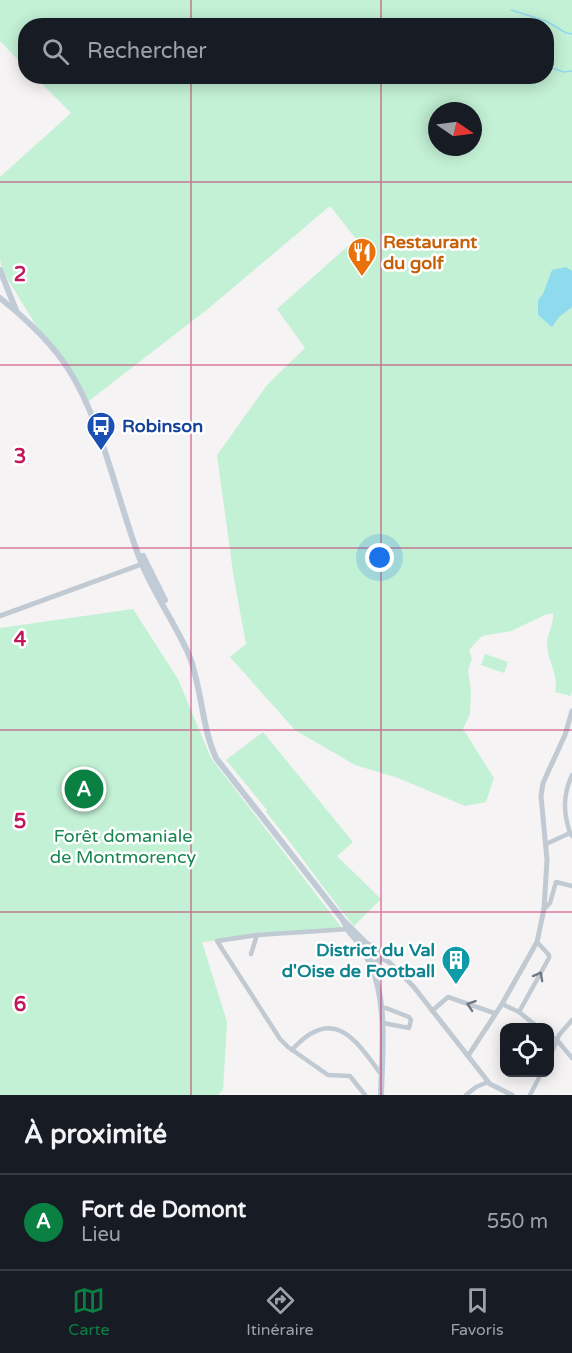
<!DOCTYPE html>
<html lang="fr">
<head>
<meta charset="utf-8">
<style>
	:root { --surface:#171b24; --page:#242831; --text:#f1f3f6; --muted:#9ea1a6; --line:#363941; --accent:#0b8043 }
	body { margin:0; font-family:"Varela Round",sans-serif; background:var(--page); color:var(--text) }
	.controls { position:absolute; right:18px; bottom:18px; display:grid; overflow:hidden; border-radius:12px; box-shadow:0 3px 15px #0003 }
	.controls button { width:54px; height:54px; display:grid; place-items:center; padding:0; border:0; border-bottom:2px solid var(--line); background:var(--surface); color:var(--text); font:30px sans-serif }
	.compass { position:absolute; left:428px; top:102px; width:54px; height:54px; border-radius:50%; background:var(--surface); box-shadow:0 3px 15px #0003; rotate:103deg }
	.you { position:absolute; left:380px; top:558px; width:21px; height:21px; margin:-15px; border:4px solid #fff; border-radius:50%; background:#1a73e8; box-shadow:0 0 0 9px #1a73e833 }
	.badge { display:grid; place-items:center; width:39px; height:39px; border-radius:50%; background:var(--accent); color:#fff; font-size:20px; font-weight:700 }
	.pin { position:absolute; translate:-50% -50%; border:3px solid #fff; box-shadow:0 2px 6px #0006 }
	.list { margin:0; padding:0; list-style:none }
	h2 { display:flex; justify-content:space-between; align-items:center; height:78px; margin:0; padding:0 24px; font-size:26px }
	h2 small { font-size:20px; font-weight:400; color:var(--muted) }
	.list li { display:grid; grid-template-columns:39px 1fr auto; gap:18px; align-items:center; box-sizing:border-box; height:96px; padding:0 24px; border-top:2px solid var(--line) }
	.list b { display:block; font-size:22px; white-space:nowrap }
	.list p { margin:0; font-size:20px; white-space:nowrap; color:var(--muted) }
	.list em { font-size:20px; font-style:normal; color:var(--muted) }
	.icon { flex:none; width:33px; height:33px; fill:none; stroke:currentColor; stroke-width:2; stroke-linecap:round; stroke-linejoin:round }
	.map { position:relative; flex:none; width:572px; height:1095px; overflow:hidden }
	.search { position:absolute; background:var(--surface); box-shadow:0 3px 15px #0003; left:18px; right:18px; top:18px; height:66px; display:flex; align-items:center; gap:15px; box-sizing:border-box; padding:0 21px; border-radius:24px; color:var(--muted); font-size:22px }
	.sheet { height:174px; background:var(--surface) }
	nav { display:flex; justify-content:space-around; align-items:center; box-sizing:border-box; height:84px; border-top:2px solid var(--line); background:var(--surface); font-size:16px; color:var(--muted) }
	nav a { display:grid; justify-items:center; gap:3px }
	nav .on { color:var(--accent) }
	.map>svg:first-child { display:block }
	.green { fill:#c3f1d5; fill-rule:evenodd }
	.water { fill:#90daee }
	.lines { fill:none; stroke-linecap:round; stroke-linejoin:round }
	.stream { stroke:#90daee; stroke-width:1.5 }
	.minor { stroke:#c1cad2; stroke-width:4.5 }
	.tertiary { stroke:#c1cad2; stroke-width:5 }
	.secondary { stroke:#c1cbd6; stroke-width:6 }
	.oneway { stroke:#6e7983 }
	.grid { fill:none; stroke:#c2185b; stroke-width:1.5; stroke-opacity:0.55 }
	.labels { text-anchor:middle; stroke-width:5; stroke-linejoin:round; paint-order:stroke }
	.food-label { font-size:18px; font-weight:bold; fill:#c56008; stroke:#fff; text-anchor:start }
	.transit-label { font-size:18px; font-weight:bold; fill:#164399; stroke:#fff; text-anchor:start }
	.park-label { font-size:18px; fill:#17864f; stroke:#fff }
	.culture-label { font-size:18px; font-weight:bold; fill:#0d838f; stroke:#fff; text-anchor:end }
	.grid-label { font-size:20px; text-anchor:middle; font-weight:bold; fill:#c2185b; stroke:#fff; stroke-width:5; stroke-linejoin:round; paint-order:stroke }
</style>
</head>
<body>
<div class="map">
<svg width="572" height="1095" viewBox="0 0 572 1095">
	<rect width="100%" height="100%" fill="#f5f3f3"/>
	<g class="green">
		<path d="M0,0H572V690L571,696L555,692C559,673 547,661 547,643C548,633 554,624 553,613L545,615L511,631L482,636L469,650L472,659L468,670L471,692L470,714L463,729L494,778L486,802L465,806L398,778L355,765L295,730L230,657L246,644L234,579L217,455L267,385L305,348L277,309L356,239L330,206L209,308L85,404L69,370L48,345L2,270L0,259V177L71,113L35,77L546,76V26H26L25,67L0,41ZM437,111H473V147H437Z"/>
		<polygon points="133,609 178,679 211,758 342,928 202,942 227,1022 223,1090 218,1095 0,1095 0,628"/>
		<polygon points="485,654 508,662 504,673 481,665"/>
		<path d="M263,732L353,842L337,856L381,899L354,926C323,889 297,849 266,812L267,810L226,760Z"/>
	</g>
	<polygon class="water" points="566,267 572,271 572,307 559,317 552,327 538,315 538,300 543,294 552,270"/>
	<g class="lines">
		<g class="stream">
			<polyline points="511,10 546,21 566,33 572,34"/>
			<polyline points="552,68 564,72 572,71"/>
		</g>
		<g class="minor">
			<path d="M570,833C563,812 563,795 572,775"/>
			<polyline points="546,844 570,833 572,836"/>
			<polyline points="544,909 550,903 556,882 572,886"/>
			<polyline points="349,929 257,935 217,941 280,1039 288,1047 328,1075 350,1076 365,1095"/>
			<polyline points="251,954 257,935"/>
			<polyline points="502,1004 519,1012 539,1028"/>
			<polyline points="382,1009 386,1008 409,1017 411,1020 409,1028 383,1023"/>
			<polyline points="432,1011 448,997 494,1013"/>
			<polyline points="519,1012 549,958 549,955 537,942"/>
			<polyline points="550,1035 557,1040 572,1058"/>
			<path d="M292,1050C332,1005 355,1038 380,1073H382"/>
			<polyline points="550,1057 559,1035 572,1020"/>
			<polyline points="466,1095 476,1087 488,1082"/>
			<polyline points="530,1095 542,1072"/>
		</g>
		<g class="tertiary">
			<polyline points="0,616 145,563"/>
			<polyline points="381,958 389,962 413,986 490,1084 512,1095"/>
			<polyline points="468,1056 502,1004 537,942 544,909 547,860 541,796 543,783 565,735 572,711"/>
		</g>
		<g class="secondary">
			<polyline points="0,270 16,310"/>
			<path d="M0,298C25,318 52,343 69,370C104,426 117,501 141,562C154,594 175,623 189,655C202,688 201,725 216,758L343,920L366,943L380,951L381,958L378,962L374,963L368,960L365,949L350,933L343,920"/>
			<polyline points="143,556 165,600"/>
			<path d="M370,962C388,1003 382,1051 381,1095"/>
		</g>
	</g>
	<defs><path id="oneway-chevron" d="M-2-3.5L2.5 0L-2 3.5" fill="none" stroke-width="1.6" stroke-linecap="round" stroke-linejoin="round" transform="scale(1.5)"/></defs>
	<g class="oneway">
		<use href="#oneway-chevron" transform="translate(539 976) rotate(-61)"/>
		<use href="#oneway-chevron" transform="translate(471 1005) rotate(-161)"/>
	</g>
	<path class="grid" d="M191,0V26M381,0V26M191,76V1095M381,76V1095M0,182H572M0,365H572M0,548H572M0,730H572M0,912H572"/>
	<defs>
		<g id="restaurant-pin" transform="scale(1.5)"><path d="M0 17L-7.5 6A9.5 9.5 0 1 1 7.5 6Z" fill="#e8710a" stroke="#fff"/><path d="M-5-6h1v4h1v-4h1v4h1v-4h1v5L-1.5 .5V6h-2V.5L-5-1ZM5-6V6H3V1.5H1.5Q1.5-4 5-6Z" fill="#fff"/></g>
		<g id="bus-pin" transform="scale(1.5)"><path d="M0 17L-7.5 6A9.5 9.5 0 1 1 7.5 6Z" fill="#1a4fb4" stroke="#fff"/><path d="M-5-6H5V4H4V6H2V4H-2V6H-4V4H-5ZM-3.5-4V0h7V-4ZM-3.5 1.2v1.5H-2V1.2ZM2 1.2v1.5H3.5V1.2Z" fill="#fff"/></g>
		<g id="building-pin" transform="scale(1.5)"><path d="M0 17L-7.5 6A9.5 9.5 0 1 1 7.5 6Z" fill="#0f9aa8" stroke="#fff"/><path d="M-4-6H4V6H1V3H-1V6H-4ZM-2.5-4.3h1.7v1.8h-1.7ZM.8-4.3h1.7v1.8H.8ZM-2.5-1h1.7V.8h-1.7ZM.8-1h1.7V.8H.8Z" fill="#fff"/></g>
	</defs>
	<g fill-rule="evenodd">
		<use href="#restaurant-pin" x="362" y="252"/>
		<use href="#bus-pin" x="101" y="426"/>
		<use href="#building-pin" x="456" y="960"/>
	</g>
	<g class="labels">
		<g class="food-label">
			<text x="383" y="248">Restaurant<tspan x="383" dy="21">du golf</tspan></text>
		</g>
		<g class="transit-label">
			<text x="122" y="432">Robinson</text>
		</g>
		<g class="park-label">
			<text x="123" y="842">Forêt domaniale<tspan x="123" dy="21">de Montmorency</tspan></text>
		</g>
		<g class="culture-label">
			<text x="435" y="956">District du Val<tspan x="435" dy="21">d'Oise de Football</tspan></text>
		</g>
	</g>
	<g class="grid-label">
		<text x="20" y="281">2</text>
		<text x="20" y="463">3</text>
		<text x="20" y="646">4</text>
		<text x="20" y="828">5</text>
		<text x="20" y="1011">6</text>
	</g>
</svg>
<div class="controls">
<button><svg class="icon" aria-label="locate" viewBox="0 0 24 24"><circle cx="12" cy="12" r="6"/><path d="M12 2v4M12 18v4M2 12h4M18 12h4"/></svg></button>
</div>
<svg class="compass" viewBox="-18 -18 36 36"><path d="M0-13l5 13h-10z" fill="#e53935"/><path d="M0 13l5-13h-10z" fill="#9ea1a6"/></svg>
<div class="you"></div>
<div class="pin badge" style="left:84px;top:789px">A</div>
<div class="search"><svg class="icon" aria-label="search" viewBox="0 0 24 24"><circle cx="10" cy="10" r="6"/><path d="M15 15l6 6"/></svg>Rechercher</div>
</div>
<section class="sheet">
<h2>À proximité<small></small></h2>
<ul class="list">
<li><span class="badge">A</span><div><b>Fort de Domont</b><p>Lieu</p></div><em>550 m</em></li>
</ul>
</section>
<nav>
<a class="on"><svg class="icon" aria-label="map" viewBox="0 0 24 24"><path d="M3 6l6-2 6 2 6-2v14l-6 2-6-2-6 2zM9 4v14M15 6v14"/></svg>Carte</a>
<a><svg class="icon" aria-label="directions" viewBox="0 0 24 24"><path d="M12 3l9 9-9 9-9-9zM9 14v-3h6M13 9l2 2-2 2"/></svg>Itinéraire</a>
<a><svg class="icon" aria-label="saved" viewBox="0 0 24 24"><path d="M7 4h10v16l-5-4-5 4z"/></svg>Favoris</a>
</nav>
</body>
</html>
